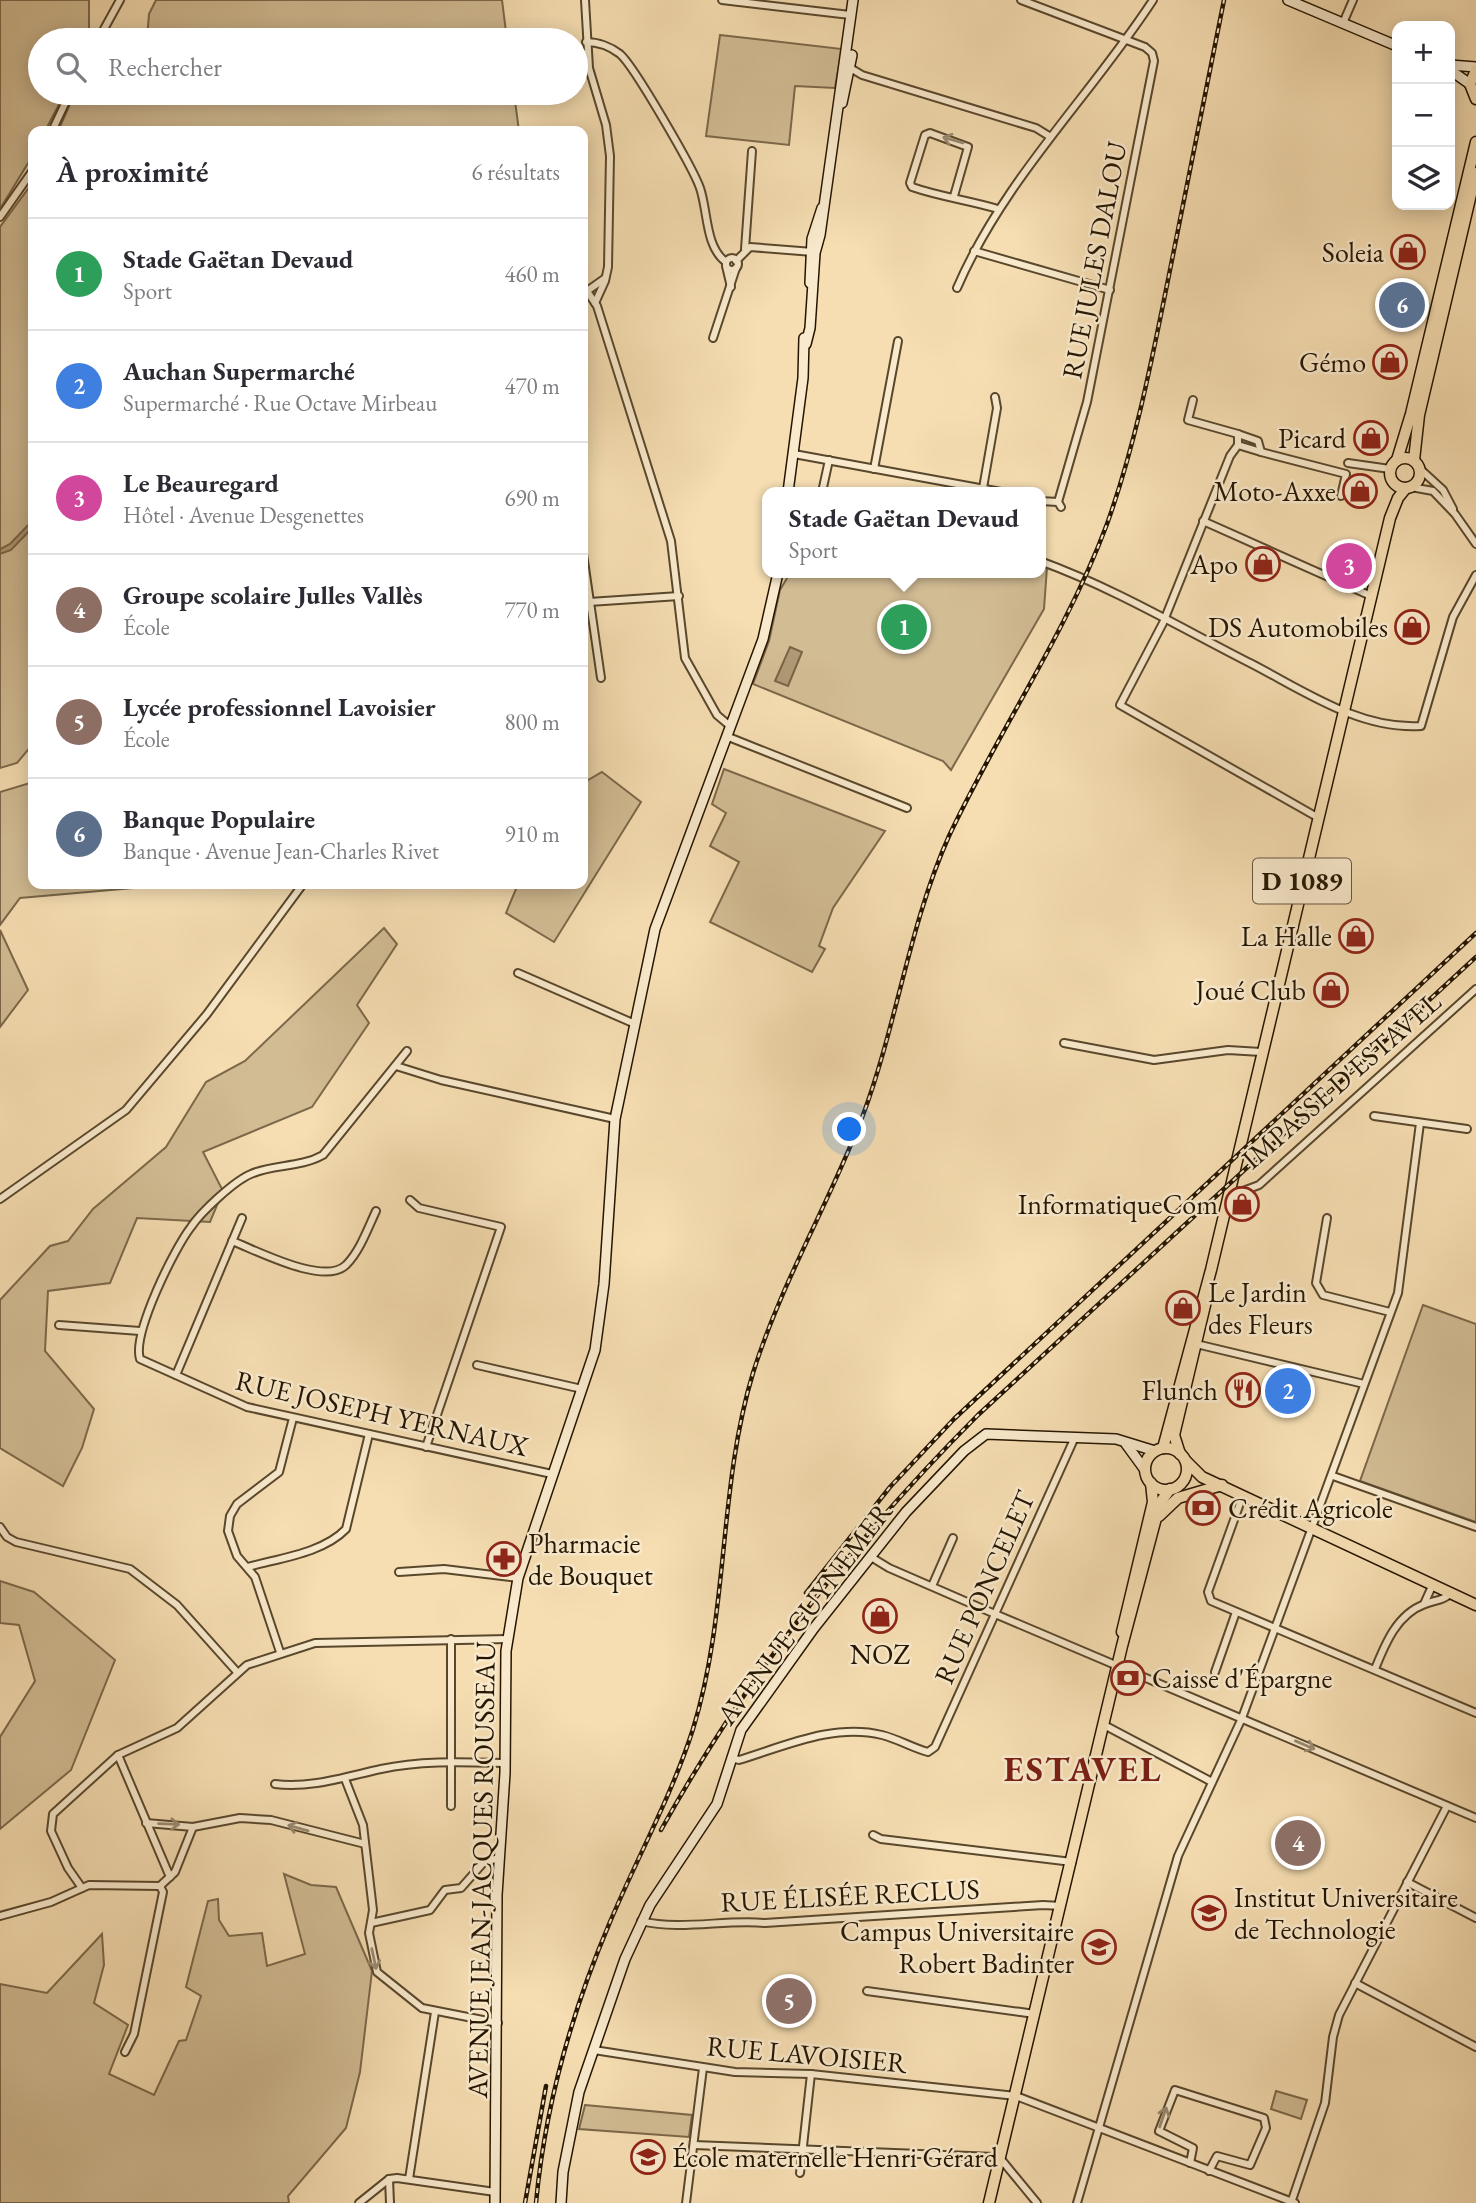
<!DOCTYPE html>
<html lang="fr">
<head>
<meta charset="utf-8">
<style>
	:root { --surface:#fff; --page:#f2f2f3; --text:#2b2b33; --muted:#7c7c81; --line:#e1e1e2; --accent:#1a73e8 }
	body { margin:0; font-family:"EB Garamond",serif; background:var(--page); color:var(--text) }
	.controls { position:absolute; right:21px; top:21px; display:grid; overflow:hidden; border-radius:14px; box-shadow:0 4px 18px #0003 }
	.controls button { width:63px; height:63px; display:grid; place-items:center; padding:0; border:0; border-bottom:2px solid var(--line); background:var(--surface); color:var(--text); font:35px sans-serif }
	.you { position:absolute; left:850px; top:1130px; width:24px; height:24px; margin:-18px; border:5px solid #fff; border-radius:50%; background:#1a73e8; box-shadow:0 0 0 10px #1a73e833 }
	.badge { display:grid; place-items:center; width:46px; height:46px; border-radius:50%; background:var(--accent); color:#fff; font-size:23px; font-weight:700 }
	.pin { position:absolute; translate:-50% -50%; border:4px solid #fff; box-shadow:0 2px 7px #0006 }
	.popup { position:absolute; left:762px; top:487px; width:284px; height:91px; box-sizing:border-box; display:grid; place-content:center; border-radius:14px; background:var(--surface); filter:drop-shadow(0 2px 5px #0005); font-size:23px; white-space:nowrap; color:var(--muted) }
	.popup b { font-size:26px; color:var(--text) }
	.popup::after { content:''; position:absolute; left:50%; top:100%; margin-left:-14px; border:14px solid transparent; border-top-color:var(--surface) }
	.list { margin:0; padding:0; list-style:none }
	h2 { display:flex; justify-content:space-between; align-items:center; height:91px; margin:0; padding:0 28px; font-size:30px }
	h2 small { font-size:23px; font-weight:400; color:var(--muted) }
	.list li { display:grid; grid-template-columns:46px 1fr auto; gap:21px; align-items:center; box-sizing:border-box; height:112px; padding:0 28px; border-top:2px solid var(--line) }
	.list b { display:block; font-size:26px; white-space:nowrap }
	.list p { margin:0; font-size:23px; white-space:nowrap; color:var(--muted) }
	.list em { font-size:23px; font-style:normal; color:var(--muted) }
	.icon { flex:none; width:38px; height:38px; fill:none; stroke:currentColor; stroke-width:2; stroke-linecap:round; stroke-linejoin:round }
	.map { position:relative; flex:none; width:1476px; height:2203px; overflow:hidden }
	.search { position:absolute; background:var(--surface); box-shadow:0 4px 18px #0003; left:28px; top:28px; width:560px; height:77px; display:flex; align-items:center; gap:18px; box-sizing:border-box; padding:0 24px; border-radius:38px; color:var(--muted); font-size:26px }
	.panel { position:absolute; background:var(--surface); box-shadow:0 4px 18px #0003; left:28px; top:126px; width:560px; height:763px; border-radius:14px }
	.map>svg:first-child { display:block }
	.green { fill:#d2bc94; stroke:#7c684a; stroke-width:2 }
	.water { fill:#af9a75; stroke:#786546; stroke-width:2 }
	.lines { fill:none; stroke-linecap:round; stroke-linejoin:round }
	.minor-casing { stroke:#59472c; stroke-width:10 }
	.secondary-casing { stroke:#251500; stroke-width:12 }
	.primary-casing { stroke:#251500; stroke-width:13 }
	.minor { stroke:#f9eacd; stroke-width:6 }
	.secondary { stroke:#f9eacd; stroke-width:9 }
	.primary { stroke:#f6deb2; stroke-width:10 }
	.rail-casing { stroke:#251500; stroke-width:4.5 }
	.rail { stroke:#f9eacd; stroke-width:2; stroke-dasharray:5; stroke-linecap:butt }
	.oneway { stroke:#9a8a71 }
	.labels { text-anchor:middle; stroke-width:5; stroke-linejoin:round; paint-order:stroke }
	.shield { fill:#f9eacd; stroke:#65553e; stroke-width:2 }
	.shield-label { font-size:26px; font-weight:bold; fill:#251500 }
	.poi-label { font-size:28px; fill:#251500; stroke:#f9eacd; text-anchor:end }
	.street-label { font-size:28px; fill:#251500; stroke:#f9eacd }
	.district-label { font-size:35px; font-weight:bold; letter-spacing:2px; fill:#7a1f14; stroke:#f9eacd }
</style>
</head>
<body>
<div class="map">
<svg width="1476" height="2203" viewBox="0 0 1476 2203">
	<rect width="100%" height="100%" fill="#f6deb2"/>
	<filter id="stains"><feTurbulence type="fractalNoise" baseFrequency=".00286" numOctaves="4"/><feColorMatrix values="0 0 0 0 .2 0 0 0 0 .09 0 0 0 0 .02 0 0 0 .5 -.17"/></filter>
	<radialGradient id="worn" r=".72"><stop offset=".6" stop-color="#630" stop-opacity="0"/><stop offset="1" stop-color="#630" stop-opacity=".3"/></radialGradient>
	<g class="green">
		<polygon points="0,0 89,0 89,40 40,40 40,93 65,93 45,131 33,131 33,155 0,209"/>
		<polygon points="156,0 502,0 507,40 147,40 149,14"/>
		<polygon points="720,35 842,49 835,88 795,86 789,145 706,136"/>
		<polygon points="75,93 514,93 519,131 58,131"/>
		<polygon points="33,182 33,744 17,763 0,768 0,227"/>
		<polygon points="1041,565 1047,567 1044,609 951,770 943,761 753,684 769,641 780,590 790,573 1040,573"/>
		<polygon points="724,769 885,831 833,908 819,946 825,949 812,972 710,922 739,862 710,846 726,813 712,804"/>
		<polygon points="602,772 641,802 554,942 506,913 518,884 583,884 583,783"/>
		<polygon points="33,782 33,884 179,884 20,898 0,925 0,792"/>
		<polygon points="384,928 397,944 357,1005 369,1023 312,1107 203,1152 223,1191 210,1222 137,1218 110,1283 48,1291 45,1351 94,1409 82,1448 63,1486 0,1448 0,1300 50,1246 68,1241 93,1209 166,1147 206,1082 245,1061"/>
		<polygon points="0,930 28,990 0,1027"/>
		<polygon points="1423,1305 1476,1324 1476,1522 1360,1481"/>
		<polygon points="0,1581 34,1592 115,1660 71,1770 0,1829 0,1737 35,1681 19,1625 0,1623"/>
		<polygon points="284,1874 311,1885 336,1887 372,1971 360,2072 346,2128 288,2196 289,2203 0,2203 0,1984 47,1993 102,1934 104,1965 94,2003 128,2025 109,2074 154,2095 179,2041 186,2040 201,1996 186,1987 208,1901 218,1899 219,1920 229,1936 262,1933 267,1966 305,1954"/>
		<polygon points="1276,2091 1307,2100 1301,2119 1271,2109"/>
		<polygon points="585,2105 692,2115 689,2137 579,2129"/>
	</g>
	<g class="water">
		<polygon points="33,520 33,527 11,550 0,554 0,549 10,544"/>
		<polygon points="790,647 802,652 788,686 775,681"/>
	</g>
	<g class="lines">
		<g class="minor-casing">
			<g id="minor">
				<polyline points="585,0 589,68 606,125 610,156 608,267 605,281 595,303"/>
				<polyline points="722,0 850,15"/>
				<polyline points="1021,0 1145,47 1152,53 1154,61 1087,402 1058,502"/>
				<polyline points="1343,23 1353,0"/>
				<polyline points="98,40 120,0"/>
				<path d="M586,42C598,42 611,47 620,54C634,66 693,168 700,188C708,211 705,247 726,262"/>
				<polyline points="847,66 862,75 1036,128 1049,136"/>
				<polyline points="52,131 70,93"/>
				<path d="M954,196L968,147L930,133L925,135L910,183L912,187C941,197 968,200 998,209"/>
				<polyline points="0,217 33,170"/>
				<polyline points="745,249 752,151"/>
				<polyline points="974,251 1110,290"/>
				<circle cx="732" cy="264" r="6"/>
				<polyline points="736,261 750,247 813,252"/>
				<polyline points="726,266 731,287"/>
				<polyline points="583,285 597,306 671,541 685,658 717,715 730,726"/>
				<path d="M957,288C1004,179 1089,98 1153,0"/>
				<polyline points="587,291 604,279"/>
				<polyline points="713,338 736,268"/>
				<polyline points="1193,400 1188,420 1238,434"/>
				<polygon points="1238,434 1258,441 1261,452 1238,445"/>
				<polyline points="1238,445 1230,456 1163,623 1120,705 1317,817"/>
				<polyline points="1261,452 1346,474 1341,496"/>
				<polyline points="794,454 1001,492"/>
				<polyline points="1348,463 1390,469"/>
				<polyline points="1419,468 1443,490 1453,509"/>
				<polyline points="874,469 898,341"/>
				<polyline points="1411,487 1433,491 1455,514 1476,544"/>
				<polyline points="983,488 997,408 995,397"/>
				<polyline points="822,492 829,460"/>
				<polyline points="1040,501 1058,502 1061,507"/>
				<polyline points="1203,521 1371,596"/>
				<polyline points="583,554 601,678"/>
				<path d="M1040,561C1114,588 1183,629 1252,664C1304,691 1360,730 1421,726L1453,617L1476,575"/>
				<polyline points="589,602 679,596"/>
				<polyline points="726,736 907,808"/>
				<polyline points="518,973 635,1024"/>
				<polyline points="1064,1043 1154,1060 1228,1050 1261,1052"/>
				<path d="M407,1051L323,1155C300,1168 273,1164 251,1174C234,1181 201,1212 191,1227C174,1249 132,1334 140,1359L247,1407L552,1474"/>
				<polyline points="396,1066 441,1080 615,1119"/>
				<polyline points="1374,1116 1467,1129"/>
				<polyline points="1229,1192 1243,1191 1259,1185 1476,989"/>
				<polyline points="0,1199 126,1110 207,1014 303,884"/>
				<polyline points="410,1200 419,1208 501,1227 426,1447"/>
				<polyline points="1327,1218 1316,1283 1323,1295 1390,1312"/>
				<path d="M232,1241C258,1251 324,1286 346,1265C360,1251 368,1228 376,1211"/>
				<polyline points="59,1325 140,1331"/>
				<polyline points="1192,1343 1364,1384"/>
				<polyline points="477,1365 582,1389"/>
				<polyline points="176,1375 242,1218"/>
				<polyline points="1333,1476 1476,1527"/>
				<polyline points="1243,1495 1208,1592 1211,1601 1476,1713"/>
				<polyline points="0,1527 7,1537 16,1542 130,1569 177,1605 237,1672"/>
				<polyline points="871,1557 889,1568 988,1611 1476,1818"/>
				<path d="M248,1567C280,1558 323,1553 346,1529L369,1434"/>
				<polyline points="399,1572 444,1569 518,1578"/>
				<polyline points="932,1586 953,1538"/>
				<polyline points="1424,1604 1433,1584"/>
				<polyline points="451,1639 451,1806"/>
				<polyline points="280,1652 255,1577 237,1556 228,1531 230,1516 237,1504 279,1472 293,1418"/>
				<path d="M1375,1669C1385,1644 1397,1614 1425,1604C1435,1600 1443,1601 1451,1593"/>
				<polyline points="1215,1672 1236,1612"/>
				<polyline points="1104,1725 1212,1782"/>
				<polyline points="118,1755 170,1877"/>
				<path d="M731,1758L739,1760C785,1746 834,1723 882,1735C898,1739 913,1748 928,1752L935,1747L1075,1437"/>
				<polyline points="345,1779 363,1825 373,1910 369,1933 377,1972 422,2008 498,2023"/>
				<path d="M275,1784C309,1789 348,1776 381,1769C421,1760 465,1762 505,1763"/>
				<polyline points="146,1823 193,1827 240,1818 271,1820 365,1844"/>
				<polyline points="873,1835 881,1839 1072,1862"/>
				<polyline points="1407,1882 1476,1918"/>
				<polyline points="82,1888 68,1868 51,1831 53,1814 118,1755 177,1728 247,1665 315,1643 508,1639"/>
				<polyline points="0,1916 51,1902 89,1885 160,1886 175,1872 193,1827"/>
				<path d="M641,1921C682,1931 724,1919 765,1923L1043,1905L1061,1906"/>
				<polyline points="371,1923 430,1910 445,1890 461,1888 484,1862 499,1858"/>
				<polyline points="1355,1983 1476,2047"/>
				<polyline points="867,1991 1035,2014"/>
				<polyline points="594,2050 735,2072 811,2074 1016,2096 1295,2203"/>
				<polyline points="125,2052 134,2034 163,1892 160,1886"/>
				<polyline points="694,2145 995,2157 1000,2158 1037,2203"/>
				<polyline points="1190,2163 1193,2148 1159,2131 1175,2090 1264,2118 1266,2128 1250,2165 1217,2156 1209,2171"/>
				<polyline points="800,2173 811,2074"/>
				<polyline points="389,2179 390,2203"/>
				<polyline points="409,2179 435,2012"/>
				<polyline points="359,2203 389,2179 397,2178 495,2192"/>
				<polyline points="686,2203 703,2068"/>
				<polyline points="1077,2203 1178,1856 1242,1718 1398,1293 1420,1123"/>
				<polyline points="1291,2203 1325,2103 1333,2037 1339,2015 1447,1806"/>
			</g>
		</g>
		<g class="secondary-casing">
			<g id="secondary">
				<polyline points="1288,0 1397,46"/>
				<polyline points="1450,65 1476,67"/>
				<polyline points="1450,70 1470,84"/>
				<polyline points="842,103 852,55"/>
				<polyline points="810,283 812,239 822,208"/>
				<polyline points="806,344 810,328 815,253 820,235 853,0"/>
				<polyline points="788,492 803,378 804,338"/>
				<polyline points="1126,1444 1145,1470"/>
				<polyline points="495,2203 497,1895 505,1773 506,1651 518,1578 595,1350 604,1284 615,1119 655,929 763,639 778,573"/>
				<polyline points="561,2203 563,2172 579,2092 625,1959 650,1905 717,1804 741,1730 814,1628 906,1512 964,1451 986,1434 1116,1439 1155,1451"/>
			</g>
		</g>
		<g class="primary-casing">
			<g id="primary">
				<polyline points="1476,70 1470,84 1476,99"/>
				<circle cx="1405" cy="473" r="15"/>
				<polyline points="1397,460 1411,414 1476,142"/>
				<polyline points="1414,460 1419,415 1476,173"/>
				<polyline points="1163,1448 1211,1270 1390,518 1398,498 1406,488"/>
				<circle cx="1166" cy="1469" r="21"/>
				<polyline points="1180,1454 1174,1435 1206,1301"/>
				<polyline points="1186,1461 1202,1477 1476,1605"/>
				<polyline points="1159,1516 1178,1498 1222,1485"/>
				<polyline points="1122,1632 1153,1502 1151,1483"/>
				<polyline points="989,2203 1122,1646 1160,1503 1170,1489"/>
			</g>
		</g>
		<use href="#minor" class="minor"/>
		<use href="#secondary" class="secondary"/>
		<use href="#primary" class="primary"/>
		<g class="rail-casing">
			<g id="rail">
				<polyline points="806,1593 890,1487 954,1419 1476,933"/>
				<path d="M661,1830C746,1677 855,1538 978,1415L1476,957"/>
				<polyline points="525,2203 546,2086"/>
				<path d="M536,2203C545,2106 572,2011 610,1922C637,1858 672,1795 693,1729C729,1613 718,1488 753,1373C781,1283 830,1202 863,1115C897,1024 909,925 949,836C999,730 1066,634 1107,524C1136,443 1152,359 1169,275C1187,183 1206,92 1224,0"/>
			</g>
		</g>
		<use href="#rail" class="rail"/>
	</g>
	<defs><path id="oneway-shaft" d="M-6 0H5M1.5-3L5.5 0L1.5 3" fill="none" stroke-width="1.6" stroke-linecap="round" stroke-linejoin="round" transform="scale(1.75)"/></defs>
	<g class="oneway">
		<use href="#oneway-shaft" transform="translate(953 140) rotate(-164)"/>
		<use href="#oneway-shaft" transform="translate(1305 1745) rotate(23)"/>
		<use href="#oneway-shaft" transform="translate(169 1824) rotate(2)"/>
		<use href="#oneway-shaft" transform="translate(298 1828) rotate(-164)"/>
		<use href="#oneway-shaft" transform="translate(374 1959) rotate(78)"/>
		<use href="#oneway-shaft" transform="translate(1163 2117) rotate(-71)"/>
	</g>
	<defs>
		<g id="shop-ring" transform="scale(1.75)"><circle r="9.5" fill="#f9eacd" stroke="#8f2418" stroke-width="1.5"/><path d="M-5-2.5h2.3a2.7 3.5 0 0 1 5.4 0H5L5.5 6h-11ZM-1.5-2.5h3a1.5 2.3 0 0 0-3 0Z" fill="#8f2418"/></g>
		<g id="restaurant-ring" transform="scale(1.75)"><circle r="9.5" fill="#f9eacd" stroke="#8f2418" stroke-width="1.5"/><path d="M-5-6h1v4h1v-4h1v4h1v-4h1v5L-1.5 .5V6h-2V.5L-5-1ZM5-6V6H3V1.5H1.5Q1.5-4 5-6Z" fill="#8f2418"/></g>
		<g id="bank-ring" transform="scale(1.75)"><circle r="9.5" fill="#f9eacd" stroke="#8f2418" stroke-width="1.5"/><path d="M-6-4H6V4H-6ZM0-2.3a2.3 2.3 0 1 0 0 4.6a2.3 2.3 0 1 0 0-4.6Z" fill="#8f2418"/></g>
		<g id="pharmacy-ring" transform="scale(1.75)"><circle r="9.5" fill="#f9eacd" stroke="#8f2418" stroke-width="1.5"/><path d="M-2-6h4v4h4v4h-4v4h-4v-4h-4v-4h4Z" fill="#8f2418"/></g>
		<g id="university-ring" transform="scale(1.75)"><circle r="9.5" fill="#f9eacd" stroke="#8f2418" stroke-width="1.5"/><path d="M0-5L7-2L0 1L-7-2ZM-4 1L0 2.5L4 1V4Q0 6-4 4Z" fill="#8f2418"/></g>
		<g id="school-ring" transform="scale(1.75)"><circle r="9.5" fill="#f9eacd" stroke="#8f2418" stroke-width="1.5"/><path d="M0-5L7-2L0 1L-7-2ZM-4 1L0 2.5L4 1V4Q0 6-4 4Z" fill="#8f2418"/></g>
	</defs>
	<g fill-rule="evenodd">
		<use href="#shop-ring" x="1408" y="252"/>
		<use href="#shop-ring" x="1390" y="362"/>
		<use href="#shop-ring" x="1371" y="438"/>
		<use href="#shop-ring" x="1360" y="491"/>
		<use href="#shop-ring" x="1263" y="564"/>
		<use href="#shop-ring" x="1412" y="627"/>
		<use href="#shop-ring" x="1356" y="936"/>
		<use href="#shop-ring" x="1331" y="990"/>
		<use href="#shop-ring" x="1242" y="1204"/>
		<use href="#shop-ring" x="1183" y="1308"/>
		<use href="#restaurant-ring" x="1243" y="1390"/>
		<use href="#bank-ring" x="1203" y="1508"/>
		<use href="#pharmacy-ring" x="504" y="1559"/>
		<use href="#shop-ring" x="880" y="1616"/>
		<use href="#bank-ring" x="1128" y="1678"/>
		<use href="#university-ring" x="1209" y="1913"/>
		<use href="#university-ring" x="1099" y="1947"/>
		<use href="#school-ring" x="648" y="2157"/>
	</g>
	<g class="labels">
		<rect class="shield" x="1253" y="858.5" width="98" height="45" rx="5"/>
		<g class="shield-label">
			<text x="1302" y="890">D 1089</text>
		</g>
		<g class="poi-label">
			<text x="1384" y="262">Soleia</text>
			<text x="1366" y="372">Gémo</text>
			<text x="1346" y="448">Picard</text>
			<text x="1336" y="501">Moto-Axxe</text>
			<text x="1238" y="574">Apo</text>
			<text x="1388" y="637">DS Automobiles</text>
			<text x="1332" y="946">La Halle</text>
			<text x="1306" y="1000">Joué Club</text>
			<text x="1218" y="1214">InformatiqueCom</text>
			<text x="1208" y="1302" text-anchor="start">Le Jardin<tspan x="1208" dy="32">des Fleurs</tspan></text>
			<text x="1218" y="1400">Flunch</text>
			<text x="1228" y="1518" text-anchor="start">Crédit Agricole</text>
			<text x="528" y="1553" text-anchor="start">Pharmacie<tspan x="528" dy="32">de Bouquet</tspan></text>
			<text x="880" y="1664" text-anchor="middle">NOZ</text>
			<text x="1152" y="1688" text-anchor="start">Caisse d'Épargne</text>
			<text x="1234" y="1907" text-anchor="start">Institut Universitaire<tspan x="1234" dy="32">de Technologie</tspan></text>
			<text x="1074" y="1941">Campus Universitaire<tspan x="1074" dy="32">Robert Badinter</tspan></text>
			<text x="672" y="2167" text-anchor="start">École maternelle Henri Gérard</text>
		</g>
		<g class="street-label">
			<text transform="translate(1094 260) rotate(-79)" y="10">RUE JULES DALOU</text>
			<text transform="translate(1341 1080) rotate(-41)" y="10">IMPASSE D'ESTAVEL</text>
			<text transform="translate(382 1413) rotate(13)" y="10">RUE JOSEPH YERNAUX</text>
			<text transform="translate(984 1587) rotate(-66)" y="10">RUE PONCELET</text>
			<text transform="translate(804 1613) rotate(-53)" y="10">AVENUE GUYNEMER</text>
			<text transform="translate(481 1870) rotate(-89)" y="10">AVENUE JEAN-JACQUES ROUSSEAU</text>
			<text transform="translate(850 1895) rotate(-3)" y="10">RUE ÉLISÉE RECLUS</text>
			<text transform="translate(807 2054) rotate(5)" y="10">RUE LAVOISIER</text>
		</g>
		<g class="district-label">
			<text x="1083" y="1781">ESTAVEL</text>
		</g>
	</g>
	<rect width="100%" height="100%" filter="url(#stains)"/>
	<rect width="100%" height="100%" fill="url(#worn)"/>
</svg>
<div class="controls">
<button>+</button>
<button>−</button>
<button><svg class="icon" aria-label="layers" viewBox="0 0 24 24"><path d="M12 4l9 5-9 5-9-5zM3 14l9 5 9-5"/></svg></button>
</div>
<div class="you"></div>
<div class="pin badge" style="left:904px;top:627px;background:#2e9e5b">1</div>
<div class="popup"><b>Stade Gaëtan Devaud</b>Sport</div>
<div class="pin badge" style="left:1288px;top:1391px;background:#3f7fe0">2</div>
<div class="pin badge" style="left:1349px;top:566px;background:#d1479c">3</div>
<div class="pin badge" style="left:1298px;top:1843px;background:#8d6e63">4</div>
<div class="pin badge" style="left:789px;top:2001px;background:#8d6e63">5</div>
<div class="pin badge" style="left:1402px;top:305px;background:#5c6f8a">6</div>
<div class="search"><svg class="icon" aria-label="search" viewBox="0 0 24 24"><circle cx="10" cy="10" r="6"/><path d="M15 15l6 6"/></svg>Rechercher</div>
<section class="panel">
<h2>À proximité<small>6 résultats</small></h2>
<ul class="list">
<li><span class="badge" style="background:#2e9e5b">1</span><div><b>Stade Gaëtan Devaud</b><p>Sport</p></div><em>460 m</em></li>
<li><span class="badge" style="background:#3f7fe0">2</span><div><b>Auchan Supermarché</b><p>Supermarché · Rue Octave Mirbeau</p></div><em>470 m</em></li>
<li><span class="badge" style="background:#d1479c">3</span><div><b>Le Beauregard</b><p>Hôtel · Avenue Desgenettes</p></div><em>690 m</em></li>
<li><span class="badge" style="background:#8d6e63">4</span><div><b>Groupe scolaire Julles Vallès</b><p>École</p></div><em>770 m</em></li>
<li><span class="badge" style="background:#8d6e63">5</span><div><b>Lycée professionnel Lavoisier</b><p>École</p></div><em>800 m</em></li>
<li><span class="badge" style="background:#5c6f8a">6</span><div><b>Banque Populaire</b><p>Banque · Avenue Jean-Charles Rivet</p></div><em>910 m</em></li>
</ul>
</section>
</div>
</body>
</html>
